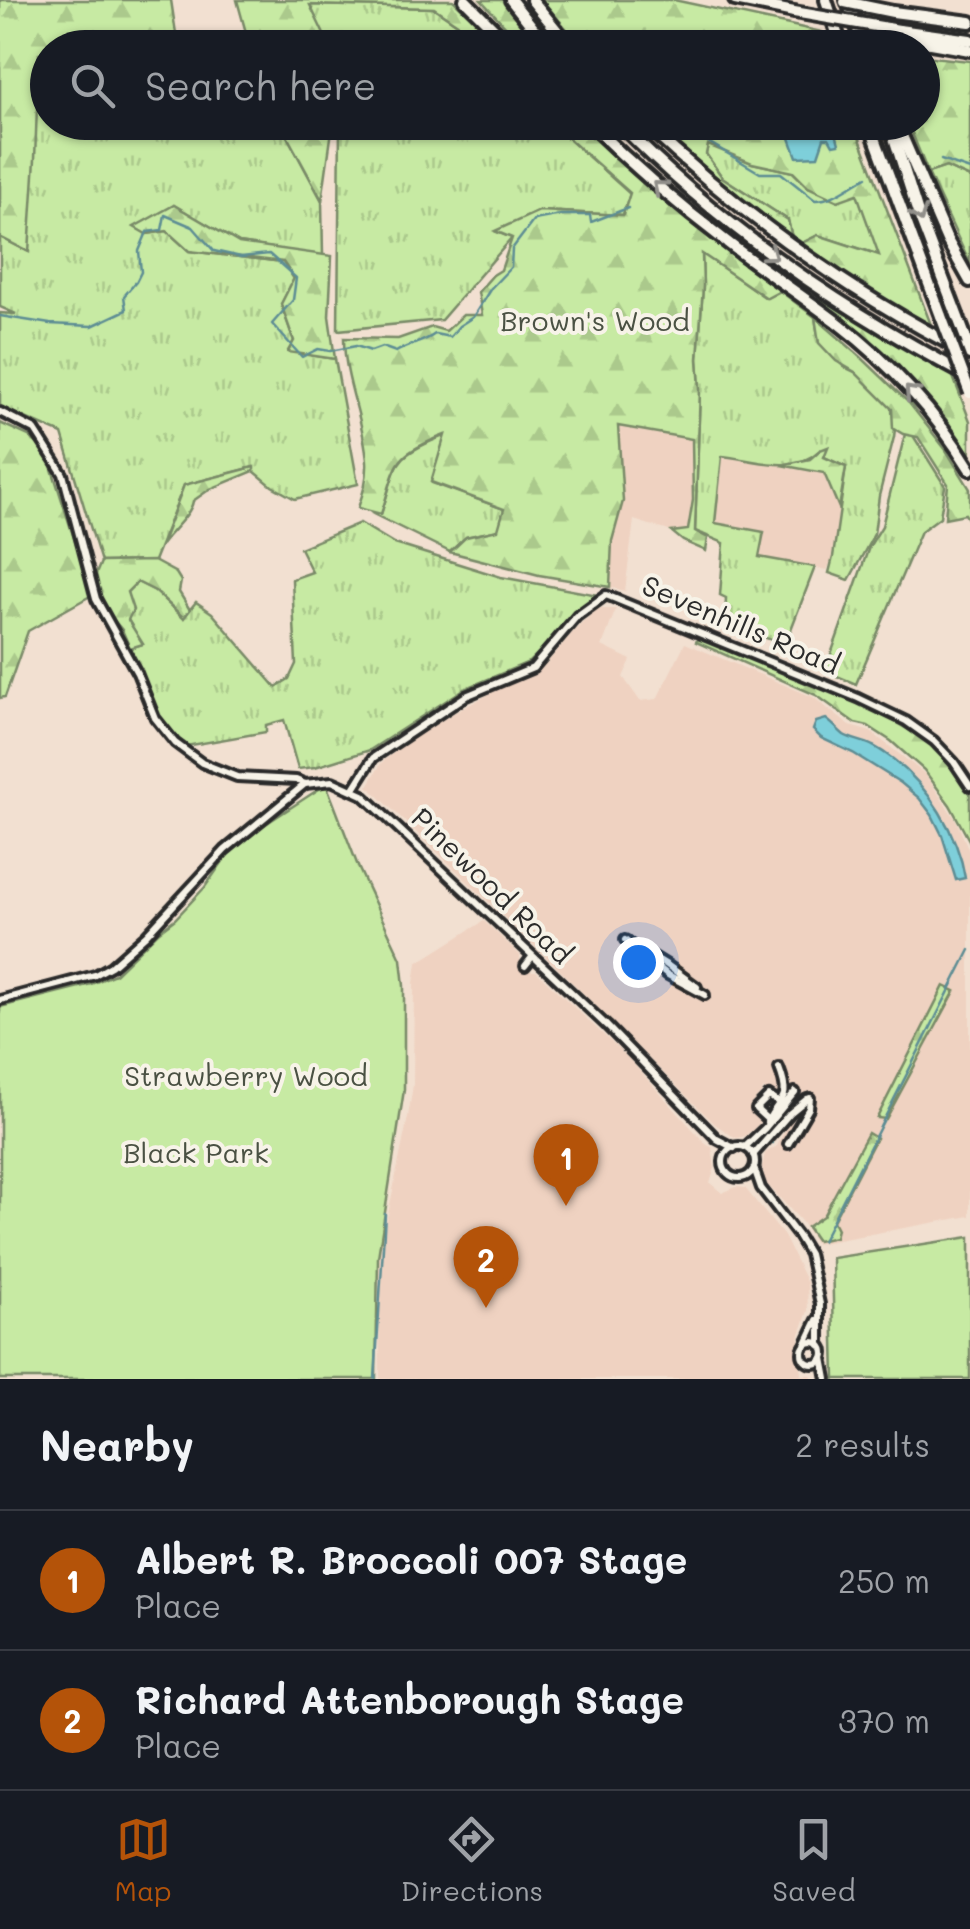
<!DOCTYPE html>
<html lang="en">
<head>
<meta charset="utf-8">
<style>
	:root { --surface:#171b24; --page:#20242c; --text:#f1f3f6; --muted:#9ea1a6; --line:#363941; --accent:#b45309 }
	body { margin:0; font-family:Mali,sans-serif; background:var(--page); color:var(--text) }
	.you { position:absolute; left:638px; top:962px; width:35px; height:35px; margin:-25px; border:8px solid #fff; border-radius:50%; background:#1a73e8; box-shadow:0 0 0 15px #1a73e833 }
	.badge { display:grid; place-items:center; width:65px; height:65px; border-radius:50%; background:var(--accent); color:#fff; font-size:32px; font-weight:700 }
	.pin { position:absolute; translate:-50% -82px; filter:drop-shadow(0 2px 5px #0008) }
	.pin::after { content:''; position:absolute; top:52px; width:35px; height:30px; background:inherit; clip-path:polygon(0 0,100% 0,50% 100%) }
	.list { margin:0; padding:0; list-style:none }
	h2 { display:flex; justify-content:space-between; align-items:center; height:130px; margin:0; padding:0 40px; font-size:42px }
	h2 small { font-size:32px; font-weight:400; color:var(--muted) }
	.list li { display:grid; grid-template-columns:65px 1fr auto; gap:30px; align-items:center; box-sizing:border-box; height:140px; padding:0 40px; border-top:2px solid var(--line) }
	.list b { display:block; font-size:38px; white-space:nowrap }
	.list p { margin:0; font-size:32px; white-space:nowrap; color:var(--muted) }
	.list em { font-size:32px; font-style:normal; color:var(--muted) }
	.icon { flex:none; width:55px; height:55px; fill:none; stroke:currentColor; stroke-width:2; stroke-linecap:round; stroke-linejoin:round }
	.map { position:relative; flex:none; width:970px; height:1379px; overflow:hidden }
	.search { position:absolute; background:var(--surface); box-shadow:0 2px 8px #0004; left:30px; right:30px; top:30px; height:110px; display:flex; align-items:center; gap:25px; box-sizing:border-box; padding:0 35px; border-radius:55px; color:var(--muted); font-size:38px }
	.sheet { height:410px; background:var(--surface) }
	nav { display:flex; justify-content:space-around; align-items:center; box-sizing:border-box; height:140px; border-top:2px solid var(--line); background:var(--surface); font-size:28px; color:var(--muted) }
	nav a { display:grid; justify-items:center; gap:5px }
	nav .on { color:var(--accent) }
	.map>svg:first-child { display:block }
	.built { fill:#efd2c1 }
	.grass { fill:url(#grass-tufts); stroke:#798a67; stroke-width:2.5 }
	.forest { fill:url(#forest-firs); stroke:#798a67; stroke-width:2.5 }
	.park { fill:#c7eaa3; stroke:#798a67; stroke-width:2.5 }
	.water { fill:#7ecfda; stroke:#5d8d94; stroke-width:2.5 }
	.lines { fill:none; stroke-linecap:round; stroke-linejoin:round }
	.stream { stroke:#5d8d94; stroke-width:2.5 }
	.minor-casing { stroke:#2b2b2b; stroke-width:14 }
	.highway-casing { stroke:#2b2b2b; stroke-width:18 }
	.minor { stroke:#f7f3e8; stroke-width:6 }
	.highway { stroke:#f7f3e8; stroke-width:10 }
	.highway-bridge-casing { stroke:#2b2b2b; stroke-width:18; stroke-linecap:butt }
	.highway-bridge { stroke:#f7f3e8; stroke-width:10 }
	.oneway { stroke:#918f8a }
	.labels { text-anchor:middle; stroke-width:8; stroke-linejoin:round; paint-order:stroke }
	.park-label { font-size:28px; fill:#4a5143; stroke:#f7f3e8 }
	.street-label { font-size:28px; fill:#2b2b2b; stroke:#f7f3e8 }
</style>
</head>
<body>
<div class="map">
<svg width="970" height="1379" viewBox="0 0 970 1379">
	<defs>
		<pattern id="grass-tufts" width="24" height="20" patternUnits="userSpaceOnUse" patternTransform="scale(2.5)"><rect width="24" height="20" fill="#c7eaa3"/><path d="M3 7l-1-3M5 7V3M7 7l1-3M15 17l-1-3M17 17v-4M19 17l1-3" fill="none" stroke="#abc98c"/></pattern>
		<pattern id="forest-firs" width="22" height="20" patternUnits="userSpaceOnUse" patternTransform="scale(2.5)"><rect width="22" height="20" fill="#c7eaa3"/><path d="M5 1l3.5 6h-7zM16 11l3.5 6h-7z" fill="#abc98c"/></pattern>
	</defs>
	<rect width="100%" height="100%" fill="#f2e0d1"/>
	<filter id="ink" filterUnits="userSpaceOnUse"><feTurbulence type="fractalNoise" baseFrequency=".01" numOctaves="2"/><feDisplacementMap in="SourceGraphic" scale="20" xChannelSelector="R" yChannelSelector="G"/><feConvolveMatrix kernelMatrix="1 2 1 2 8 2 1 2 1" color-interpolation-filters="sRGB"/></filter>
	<g filter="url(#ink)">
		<g class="built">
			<polygon points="618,426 692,438 693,500 688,530 672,532 634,520 625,591 610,587 612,541 623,501"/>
			<polygon points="722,455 824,473 839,508 833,558 827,570 759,557 715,523"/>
			<polygon points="597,609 616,609 602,646 631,660 623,677 640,701 657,699 685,643 813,697 850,726 871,732 925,774 956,820 970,853 970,1216 816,1244 801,1221 766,1183 762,1167 765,1153 777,1146 787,1126 796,1118 786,1108 790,1104 789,1102 773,1096 764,1089 749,1107 760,1121 757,1126 745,1136 737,1138 731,1135 715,1124 574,984 368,786 382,762 409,741 452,714 547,663 573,632"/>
			<polygon points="484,921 520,955 520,962 530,971 536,971 628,1058 707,1145 712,1147 715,1168 710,1183 722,1193 736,1187 745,1188 784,1236 807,1283 808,1311 800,1334 798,1347 801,1375 811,1375 814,1379 380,1379 379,1258 408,1117 413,1085 414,983 417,963"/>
		</g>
		<g class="grass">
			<polygon points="308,5 434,8 459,25 478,47 330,47"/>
			<polygon points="39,53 47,53 48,122 280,123 322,201 323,256 239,243 174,205 147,234 167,231 189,251 283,262 294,279 281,304 294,341 288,351 335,359 358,484 295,499 272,486 254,471 253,467 184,485 154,561 101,562 62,434 0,407 0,313 16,314 0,307 0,237 27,251"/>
			<polygon points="340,123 551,123 630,194 623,215 539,211 497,232 512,238 441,320 338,330"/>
			<polygon points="708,144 752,163 793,172 808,187 857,193 880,255 818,235 800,244 792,238 788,220 722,177 706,154"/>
			<polygon points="946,167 970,178 970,264 928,173"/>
			<path d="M702,253L766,298L780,291L815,317L819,343L844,367L855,372L898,405L894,437L879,496L874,534L849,580L829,573L833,557L846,467L824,457L820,450C793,476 754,459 722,456L715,523L764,532L759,557L815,567L785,645L725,623L726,598L720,595L724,543L695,531L700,389L698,359L703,286Z"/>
			<polygon points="907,426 945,486 940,517 921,531 856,684 825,671 869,547 882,526"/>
			<path d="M446,435L432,483L504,509L499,530L466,537L450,552L371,513L381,514C399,461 390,457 446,435Z"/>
			<polygon points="360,523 395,544 501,577 598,595 529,662 464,689 370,750 315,767 298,769 284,720 266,725 266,732 186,746 163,727 134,665 130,648 142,644 128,620 127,592 137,582 155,591 183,618 196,602 212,613 276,687 289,679 296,664 292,579 312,572 300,548"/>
		</g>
		<g class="forest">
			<polygon points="0,0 171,0 178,47 48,48 47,53 39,54 35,159 29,252 0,237"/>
			<polygon points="237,0 453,0 503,47 478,47 459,25 434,8 310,5 330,47 250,47"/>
			<polygon points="481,0 505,0 542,47 525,47"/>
			<polygon points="542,0 674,0 822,32 826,47 582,47"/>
			<polygon points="923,56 970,61 970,178 946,167 928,173 908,123 922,122"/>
			<polygon points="280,123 333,123 322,201 322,200"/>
			<path d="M551,123H578C641,185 709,239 780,291L767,298L702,254L703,286L698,359L700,389L695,531L708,538L706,551L683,541L672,532L688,530L693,500L692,439L618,426L623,501L612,541L610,587L539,575L450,552L466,537L498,530L504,509L431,482L445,435C390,456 398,463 381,514L358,508C363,493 368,478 367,461C364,419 344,380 344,338L398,339L432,327L446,331L463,315H482L478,292L493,275L501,270L512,238L495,231L539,211L623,215L630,193Z"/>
			<polygon points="656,123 854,123 933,330 869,292 800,244 818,235 879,255 857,194 838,201 808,187 793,172 752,163 708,145 706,154 722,177 788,220 792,238 703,167"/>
			<polygon points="174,205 239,243 332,256 329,316 335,359 288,352 294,341 281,304 294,278 283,262 189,251 167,231 146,234 134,227"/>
			<path d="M812,298H819L952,374L970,421V455C932,390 873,342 812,298Z"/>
			<polygon points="815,317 861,357 909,403 946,450 970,489 970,522 965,514 945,518 948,484 918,437 903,434 893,428 892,409 855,372 836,361 819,343"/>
			<polygon points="0,423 29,436 47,453 92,595 28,631 5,697 0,698"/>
			<polygon points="828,447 824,457 846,467 839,508 824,473 781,465 810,459 820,450"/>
			<path d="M254,467V471L210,489L193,501C191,515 170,532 161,545L184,485Z"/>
			<polygon points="154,561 176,573 181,581 179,592 190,610 184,618 155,591 137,582 127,592 133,610 128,620 143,644 130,648 122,630 104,609 96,574 101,562"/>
			<polygon points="698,638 873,709 929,742 955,771 970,791 970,842 950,805 924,770 891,741 868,726 855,723 816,695 696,642"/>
			<polygon points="944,986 955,991 886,1119 877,1118"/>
			<polygon points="868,1133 876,1138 833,1221 837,1229 835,1237 817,1241 807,1227 823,1216"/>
		</g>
		<g class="park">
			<polygon points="327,786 359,869 401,959 404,986 404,1090 378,1257 376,1379 0,1379 0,1007 91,984 115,974 158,932 175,919 205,887 235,844 319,789"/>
			<polygon points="970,1237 970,1379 835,1379 832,1258"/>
		</g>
		<g class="water">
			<polygon points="796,123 811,123 815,127 822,127 826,133 835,129 839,144 833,145 829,138 824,138 818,156 797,157 790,138 796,128"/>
			<path d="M826,719C833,724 838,730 844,735C852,740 864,741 873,746C880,749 887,755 893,759C928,786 958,833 965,878L956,880L942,835L932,815L919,798L901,783L853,753L821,738L813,730L816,722Z"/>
		</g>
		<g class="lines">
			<g class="stream">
				<path d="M705,140L760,173H781L815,200C834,200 849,186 867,177"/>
				<polyline points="941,160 970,170"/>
				<path d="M0,316L50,324L92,326L126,310L124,296L136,282L141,272L139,251L147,232L162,230L165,215L193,227L214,251L241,257L269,254L296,278L293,300L272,324L302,357L318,349L330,351L356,346L371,351L382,347L396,352C409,344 423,343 435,334L450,337L459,326L473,317L491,288L511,267L512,249L534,220L561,215H590L591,222L628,208"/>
				<polyline points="764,1135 765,1136"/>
				<polyline points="770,1140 773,1143"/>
				<polyline points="822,1241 970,950"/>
				<polyline points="375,1379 385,1214"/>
			</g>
			<g class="minor-casing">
				<g id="minor">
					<polyline points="0,412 35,430 63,474 96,599 137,673 155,718 175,743 202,763 237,777 296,780 305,784 332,781 363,795 607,1026 717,1139 734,1148"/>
					<polyline points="353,790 373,758 466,696 533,668 577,616 606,595 858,698 906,721 934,741 954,762 970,786"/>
					<polyline points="625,940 668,975 705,995"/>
					<polyline points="641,949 667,965 697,987"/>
					<polyline points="525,966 532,957"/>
					<polyline points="0,1000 95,975 111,966 146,935 225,850 305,784"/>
					<polyline points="768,1120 756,1109 769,1096 781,1104"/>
					<path d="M767,1122C780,1096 792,1102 779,1068"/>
					<polyline points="788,1144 809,1108 810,1098"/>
					<circle cx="739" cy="1162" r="16"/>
					<polyline points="745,1147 765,1128 795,1092"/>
					<polyline points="753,1155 790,1113 807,1099"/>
					<polyline points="754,1168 761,1188 798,1236 809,1254 820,1304 820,1345"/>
					<circle cx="813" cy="1353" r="11"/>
					<polyline points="805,1345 817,1320"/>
					<polyline points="823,1358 827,1379"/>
				</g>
			</g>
			<g class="highway-casing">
				<g id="highway">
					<polyline points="465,0 513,48"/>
					<polyline points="511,0 549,48"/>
					<polyline points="532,0 571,48"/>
					<polyline points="735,0 794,12"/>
					<polyline points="826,0 842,48"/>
					<polyline points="847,0 865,48"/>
					<polyline points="893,12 970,22"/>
					<polyline points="899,30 970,40"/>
					<polyline points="902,38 970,50"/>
					<path d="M588,122C632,165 678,205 727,242C763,270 801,295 838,323C890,363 936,413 970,469"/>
					<path d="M618,122C720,227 841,309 970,377"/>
					<path d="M643,122C742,215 849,293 970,354"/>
					<polyline points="869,122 941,316"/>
					<polyline points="889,122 917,210 970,349"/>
					<polyline points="896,122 947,240 970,281"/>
				</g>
			</g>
			<use href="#minor" class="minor"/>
			<use href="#highway" class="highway"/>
			<g class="highway-bridge-casing">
				<g id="highway-bridge">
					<polyline points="845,2 893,12"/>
					<polyline points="794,12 899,30"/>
					<polyline points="941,316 970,393"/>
				</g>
			</g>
			<use href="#highway-bridge" class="highway-bridge"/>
		</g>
		<defs><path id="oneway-chevron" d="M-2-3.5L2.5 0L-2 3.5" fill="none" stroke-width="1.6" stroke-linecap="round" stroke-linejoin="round" transform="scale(2.5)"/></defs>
		<g class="oneway">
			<use href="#oneway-chevron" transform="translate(659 187) rotate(-140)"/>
			<use href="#oneway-chevron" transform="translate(919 215) rotate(70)"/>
			<use href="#oneway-chevron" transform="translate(771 254) rotate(36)"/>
			<use href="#oneway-chevron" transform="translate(911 392) rotate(-133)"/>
		</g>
	</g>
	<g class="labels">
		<g class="park-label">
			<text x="595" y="331">Brown's Wood</text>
			<text x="246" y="1086">Strawberry Wood</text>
			<text x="196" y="1163">Black Park</text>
		</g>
		<g class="street-label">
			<text transform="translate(741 625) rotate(23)" y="10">Sevenhills Road</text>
			<text transform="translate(492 886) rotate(44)" y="10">Pinewood Road</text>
		</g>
	</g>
</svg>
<div class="you"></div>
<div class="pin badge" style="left:566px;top:1206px">1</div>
<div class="pin badge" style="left:486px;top:1308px">2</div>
<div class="search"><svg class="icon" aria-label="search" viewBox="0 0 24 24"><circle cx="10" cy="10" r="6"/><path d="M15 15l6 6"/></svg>Search here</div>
</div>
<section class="sheet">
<h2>Nearby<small>2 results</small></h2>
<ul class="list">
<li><span class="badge">1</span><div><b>Albert R. Broccoli 007 Stage</b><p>Place</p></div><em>250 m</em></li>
<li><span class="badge">2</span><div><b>Richard Attenborough Stage</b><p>Place</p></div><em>370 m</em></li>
</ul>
</section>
<nav>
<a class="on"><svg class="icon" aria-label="map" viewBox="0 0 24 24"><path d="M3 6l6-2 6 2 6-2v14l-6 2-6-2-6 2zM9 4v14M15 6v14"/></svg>Map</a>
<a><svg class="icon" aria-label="directions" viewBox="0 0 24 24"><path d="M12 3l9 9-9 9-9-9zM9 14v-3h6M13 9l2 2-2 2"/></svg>Directions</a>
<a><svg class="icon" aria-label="saved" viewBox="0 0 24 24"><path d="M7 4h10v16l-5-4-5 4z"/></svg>Saved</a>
</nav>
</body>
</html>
